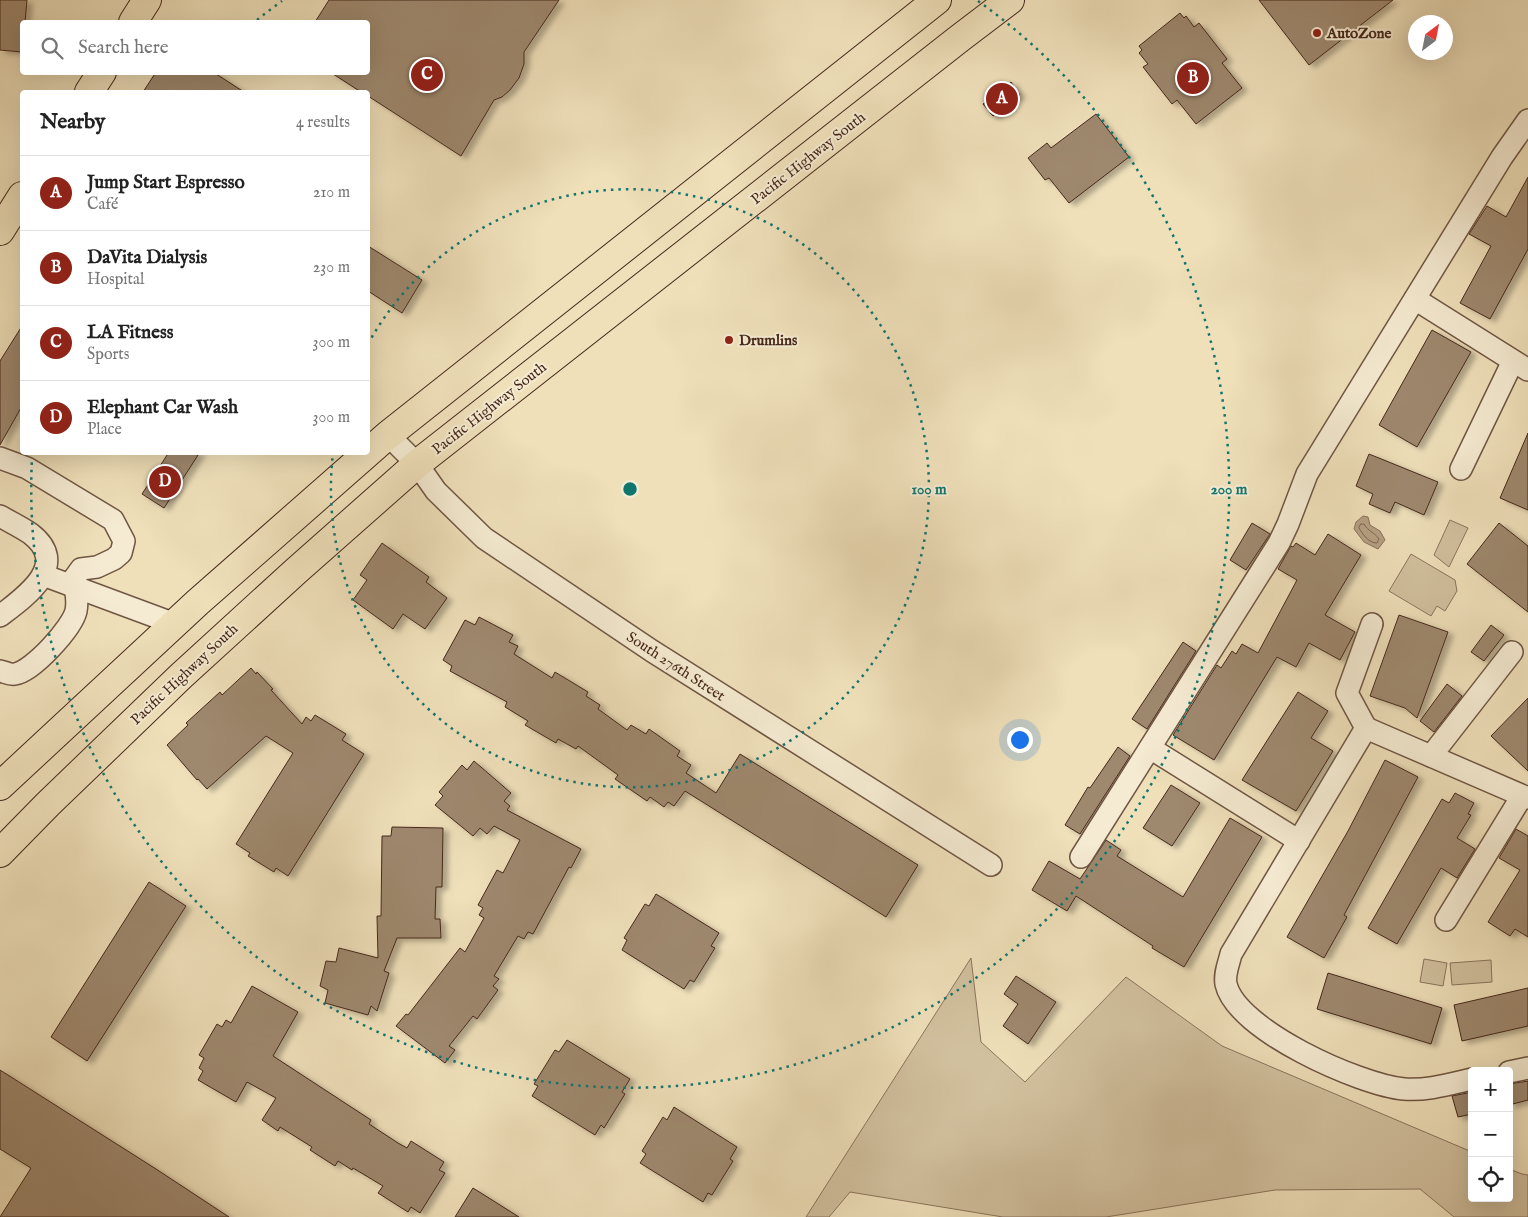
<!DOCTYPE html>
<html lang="en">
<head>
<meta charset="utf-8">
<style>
	:root { --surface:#fff; --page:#f2f2f2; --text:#222; --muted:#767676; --line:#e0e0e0; --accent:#8f2418 }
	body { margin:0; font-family:"IM FELL English",serif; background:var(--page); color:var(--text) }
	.controls { position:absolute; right:15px; bottom:15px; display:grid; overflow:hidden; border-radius:5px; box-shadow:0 5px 20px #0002 }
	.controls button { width:45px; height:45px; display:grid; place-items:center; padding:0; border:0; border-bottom:1px solid var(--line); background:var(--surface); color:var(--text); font:25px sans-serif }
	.compass { position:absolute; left:1408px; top:15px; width:45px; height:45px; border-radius:50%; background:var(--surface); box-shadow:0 5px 20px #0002; rotate:32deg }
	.you { position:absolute; left:1019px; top:739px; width:18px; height:18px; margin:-12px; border:4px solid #fff; border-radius:50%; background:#1a73e8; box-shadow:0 0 0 8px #1a73e833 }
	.badge { display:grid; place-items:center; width:32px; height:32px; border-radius:50%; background:var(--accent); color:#fff; font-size:16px; font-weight:700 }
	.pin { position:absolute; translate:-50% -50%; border:2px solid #fff; box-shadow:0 1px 5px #0006 }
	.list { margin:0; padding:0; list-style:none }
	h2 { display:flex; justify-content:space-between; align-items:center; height:65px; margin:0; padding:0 20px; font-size:21px }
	h2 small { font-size:16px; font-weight:400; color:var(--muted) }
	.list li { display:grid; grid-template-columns:32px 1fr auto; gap:15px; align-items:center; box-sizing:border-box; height:75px; padding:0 20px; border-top:1px solid var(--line) }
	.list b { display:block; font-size:19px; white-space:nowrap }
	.list p { margin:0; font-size:16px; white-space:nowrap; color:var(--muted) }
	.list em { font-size:16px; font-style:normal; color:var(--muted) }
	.icon { flex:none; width:28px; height:28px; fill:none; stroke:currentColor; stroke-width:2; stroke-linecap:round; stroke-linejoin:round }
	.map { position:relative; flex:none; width:1528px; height:1217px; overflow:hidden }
	.search { position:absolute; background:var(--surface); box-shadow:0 5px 20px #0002; left:20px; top:20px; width:350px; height:55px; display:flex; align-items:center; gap:12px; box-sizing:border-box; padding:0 18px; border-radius:5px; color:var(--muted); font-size:19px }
	.panel { position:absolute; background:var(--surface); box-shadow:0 5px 20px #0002; left:20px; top:90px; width:350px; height:365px; border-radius:5px }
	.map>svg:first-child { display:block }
	.green { fill:#d2c19f; stroke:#8c745e }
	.water { fill:#b6a184; stroke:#89715a }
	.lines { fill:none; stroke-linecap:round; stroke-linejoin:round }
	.shore { stroke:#7e6450; stroke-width:1 }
	.building { fill:#9e886e; stroke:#46281c; filter:url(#shadow) }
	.minor-casing { stroke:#705644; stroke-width:24 }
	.major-casing { stroke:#46281c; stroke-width:30 }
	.minor { stroke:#f5ebd2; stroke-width:21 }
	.major { stroke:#efe0ba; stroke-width:28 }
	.ring { fill:none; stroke:#0f766e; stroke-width:2.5; stroke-dasharray:2.5 5 }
	.poi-dot { fill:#8f2418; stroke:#f5ebd2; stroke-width:2 }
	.labels { text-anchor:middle; stroke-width:4; stroke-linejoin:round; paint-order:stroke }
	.poi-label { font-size:15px; font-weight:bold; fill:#46281c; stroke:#f5ebd2; text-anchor:start }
	.street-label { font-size:15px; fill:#46281c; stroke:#f5ebd2 }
	.centre { fill:#0f766e; stroke:#f5ebd2; stroke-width:2.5 }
	.ring-label { font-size:15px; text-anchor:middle; font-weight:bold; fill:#0f766e; stroke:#f5ebd2; stroke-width:4; stroke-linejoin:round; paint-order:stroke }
</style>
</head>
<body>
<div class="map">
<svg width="1528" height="1217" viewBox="0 0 1528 1217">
	<defs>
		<filter id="shadow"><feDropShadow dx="5.5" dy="3" stdDeviation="2.5" flood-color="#0004"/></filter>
	</defs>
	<rect width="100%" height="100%" fill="#efe0ba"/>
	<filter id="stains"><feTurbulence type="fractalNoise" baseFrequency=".004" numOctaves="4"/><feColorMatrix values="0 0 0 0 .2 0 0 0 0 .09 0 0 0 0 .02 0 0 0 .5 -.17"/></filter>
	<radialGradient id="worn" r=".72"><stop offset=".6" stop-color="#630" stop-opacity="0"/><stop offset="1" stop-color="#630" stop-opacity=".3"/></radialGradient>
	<g class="green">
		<polygon points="1450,520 1468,528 1449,567 1434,555"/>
		<polygon points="1411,554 1455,580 1457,591 1445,611 1437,606 1431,616 1389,591"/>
		<polygon points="971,958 981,1042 1025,1082 1126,977 1222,1046 1472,1152 1472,1198 1509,1198 1509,1169 1522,1174 1528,1175 1528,1217 1454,1217 1420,1189 1275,1190 1106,1217 1003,1217 850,1192 829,1217 806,1217"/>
		<polygon points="1424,959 1447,963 1443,986 1420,982"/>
		<polygon points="1491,960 1492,982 1452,985 1450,963"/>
	</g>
	<polygon class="water" points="1363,516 1368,517 1370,525 1380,531 1385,540 1378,549 1364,542 1354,529 1356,522"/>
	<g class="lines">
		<path class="shore" d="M1361,524H1364C1368,531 1375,533 1379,539L1377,543C1369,543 1363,535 1359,528Z"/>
	</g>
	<g class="building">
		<polygon points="0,0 27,0 25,22 22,22 22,52 0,50"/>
		<polygon points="329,0 559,0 524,52 524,64 519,78 510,90 502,97 494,100 461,156 368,96 368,92 361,92 330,72 368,72 368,22 315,22"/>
		<polygon points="1259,0 1393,0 1309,65"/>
		<polygon points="1180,13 1184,18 1186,16 1194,27 1199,23 1227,59 1222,63 1242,88 1196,124 1177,100 1172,104 1143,67 1148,64 1139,53 1142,50 1139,46"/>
		<polygon points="156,72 213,72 244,92 143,92"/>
		<polygon points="1011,82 1020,95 993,116 983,104"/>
		<polygon points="1096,114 1129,157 1069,203 1049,178 1045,180 1028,158 1047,143 1051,148"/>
		<polygon points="1528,177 1528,249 1490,319 1460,303 1491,246 1469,234 1487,206 1506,217"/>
		<polygon points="368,246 422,280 402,313 368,291"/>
		<polygon points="22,326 22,406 0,445 0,361"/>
		<polygon points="1432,330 1471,352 1417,447 1379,425"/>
		<polygon points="1528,433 1528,510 1500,498"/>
		<polygon points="169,452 200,452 164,508 142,494"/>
		<polygon points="1369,454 1438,482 1424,515 1395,502 1390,513 1369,504 1373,494 1356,486"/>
		<polygon points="1252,523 1270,534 1246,570 1230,560"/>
		<polygon points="1499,523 1528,546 1528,612 1467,564"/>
		<polygon points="1328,534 1361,555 1325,615 1355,632 1340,660 1309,643 1296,667 1277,657 1214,760 1173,735 1217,665 1221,668 1232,651 1236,654 1242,644 1258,653 1297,580 1278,569 1291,546 1293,547 1296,543 1315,555"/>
		<polygon points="382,543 429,577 426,582 447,598 425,629 403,614 393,629 353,600 367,580 360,575"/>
		<polygon points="1399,615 1448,632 1417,718 1405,708 1370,696"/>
		<polygon points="479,617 513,635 509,642 518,646 514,654 552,678 555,672 588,692 586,696 600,705 598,709 627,730 631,725 646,734 649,729 680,751 677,756 691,765 686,773 716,793 740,754 918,865 886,917 685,791 674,806 668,802 664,807 650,797 647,801 615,779 618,775 578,746 576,749 558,739 556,743 525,725 528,721 505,707 507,702 450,671 452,666 443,660 465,620 475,625"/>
		<polygon points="1491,625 1504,635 1484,661 1471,652"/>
		<polygon points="1183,642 1196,651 1147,729 1132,719"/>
		<polygon points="251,668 256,674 257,672 273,689 271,690 302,724 306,717 311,721 315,715 346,734 342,740 364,754 288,876 276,868 274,872 248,856 250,853 236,844 293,753 266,736 207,789 198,779 197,780 167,745 188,725 186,723 220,692 222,695"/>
		<polygon points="1447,684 1462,696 1434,732 1420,721"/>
		<polygon points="1298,692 1328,711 1311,738 1333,751 1296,811 1242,780"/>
		<polygon points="1528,698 1528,771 1491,736"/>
		<polygon points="1118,747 1130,756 1080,834 1065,825 1088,787 1090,788"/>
		<polygon points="1385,760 1418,777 1344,915 1347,917 1324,958 1287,937 1348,831"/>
		<polygon points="474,761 511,793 504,801 510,806 507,810 581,849 571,868 569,867 533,934 528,932 524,939 518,936 494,976 499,979 493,986 498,990 477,1019 473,1016 449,1046 455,1050 445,1063 396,1026 406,1014 408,1015 460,948 465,952 484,918 479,915 483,908 478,905 497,870 503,873 520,840 494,826 487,834 480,828 473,836 435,805 443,796 439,792 462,765 467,770"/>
		<polygon points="1171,785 1200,803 1172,846 1143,828"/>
		<polygon points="1455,793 1474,803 1468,814 1471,815 1457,838 1475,849 1457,878 1441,868 1397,944 1368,928 1442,799 1449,803"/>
		<polygon points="1230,818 1262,837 1184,967 1152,948 1153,946 1076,896 1067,911 1032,890 1049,861 1080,879 1106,840 1121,850 1117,856 1183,897"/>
		<polygon points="392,827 443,828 442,887 436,887 435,919 440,919 441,938 397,938 384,971 389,973 377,1011 371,1006 368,1015 325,1003 328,990 320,986 326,961 336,962 339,948 378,958 377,916 381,916 382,836 391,836"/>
		<polygon points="1516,829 1528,836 1528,937 1515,929 1510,936 1488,922 1520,870 1499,858"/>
		<polygon points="149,882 186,906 87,1061 51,1037"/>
		<polygon points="656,894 719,933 711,946 715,948 694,982 690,980 684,989 622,950 627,940 624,938 645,904 649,906"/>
		<polygon points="1328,973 1442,1008 1431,1044 1317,1009"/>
		<polygon points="1016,976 1056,1002 1028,1044 1003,1026 1018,1004 1004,994"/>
		<polygon points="252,986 298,1012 273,1056 371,1120 369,1124 398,1143 407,1148 411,1141 444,1162 439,1170 445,1173 420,1213 411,1207 408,1212 378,1193 383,1186 353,1168 352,1170 338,1161 335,1166 310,1150 312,1147 280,1127 278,1131 262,1120 276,1098 247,1082 236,1102 198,1080 203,1071 199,1068 204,1058 199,1055 217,1024 222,1027 226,1020 231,1023"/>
		<polygon points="1528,988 1528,1026 1462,1041 1454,1005"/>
		<polygon points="567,1040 630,1079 622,1092 625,1094 604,1128 601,1125 595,1135 532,1096 538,1086 534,1084 555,1050 559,1052"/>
		<polygon points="0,1070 156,1169 229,1217 0,1217 31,1168 0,1149"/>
		<polygon points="1528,1081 1528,1100 1509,1105 1509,1084"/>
		<polygon points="1472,1092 1472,1114 1458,1117 1452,1096"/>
		<polygon points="674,1107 737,1147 730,1159 733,1161 712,1195 708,1193 703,1202 640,1163 646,1154 642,1151 663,1117 667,1120"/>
		<polygon points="473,1188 519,1217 455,1217"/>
	</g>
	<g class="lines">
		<g class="minor-casing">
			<g id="minor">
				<polyline points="1415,299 1528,370"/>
				<polyline points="388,435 417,464 436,491 484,538 652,651 991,865"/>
				<path d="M0,458L27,468L113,520L124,541L121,553L114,559L97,567L81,569L73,580C76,590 78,601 76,611C72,628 33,671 15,674C10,675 5,672 0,671"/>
				<polyline points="1461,469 1513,361"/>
				<path d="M0,516C10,522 21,527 31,534C71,565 25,597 0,616"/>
				<polyline points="43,575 175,624"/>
				<polyline points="1366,728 1347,693 1372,624"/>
				<polyline points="1150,748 1299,841"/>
				<polyline points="1431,756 1512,652"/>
				<polyline points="1081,857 1279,543 1288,524 1307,474 1502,157 1528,120"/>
				<polyline points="1446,920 1522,796"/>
				<polyline points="1509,1072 1528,1068"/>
				<path d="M1472,1079C1450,1084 1426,1091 1404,1089C1360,1085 1236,1030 1226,984C1224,974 1229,963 1231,954L1366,728L1528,798"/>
			</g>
		</g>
		<g class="major-casing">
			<g id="major">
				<polyline points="133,22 147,0"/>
				<polyline points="89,92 102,72"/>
				<polyline points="0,231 22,196"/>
				<polyline points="0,786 198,602 388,435 937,0"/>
				<polyline points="0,853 48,804 181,676 296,571 417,464 960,38 1010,0"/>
			</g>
		</g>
		<use href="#minor" class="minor"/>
		<use href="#major" class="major"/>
	</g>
	<g class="ring">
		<path d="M368 344A299 299 0 1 1 333 453"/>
		<path d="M257 20A599 599 0 0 1 282 1M978 1A599 599 0 1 1 32 458"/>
	</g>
	<g class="poi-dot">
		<circle cx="1317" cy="33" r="5"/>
		<circle cx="729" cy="340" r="5"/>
	</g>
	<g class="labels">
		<g class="poi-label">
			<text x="1327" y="38">AutoZone</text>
			<text x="739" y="345">Drumlins</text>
		</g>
		<g class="street-label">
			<text transform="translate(808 158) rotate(-38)" y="5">Pacific Highway South</text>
			<text transform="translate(489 408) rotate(-38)" y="5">Pacific Highway South</text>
			<text transform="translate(676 666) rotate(33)" y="5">South 276th Street</text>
			<text transform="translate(184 674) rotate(-43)" y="5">Pacific Highway South</text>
		</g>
	</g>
	<circle cx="630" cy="489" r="8" class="centre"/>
	<g class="ring-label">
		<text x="929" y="494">100 m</text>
		<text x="1229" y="494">200 m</text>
	</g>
	<rect width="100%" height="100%" filter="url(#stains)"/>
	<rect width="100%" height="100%" fill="url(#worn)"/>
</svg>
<div class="controls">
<button>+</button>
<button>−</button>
<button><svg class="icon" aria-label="locate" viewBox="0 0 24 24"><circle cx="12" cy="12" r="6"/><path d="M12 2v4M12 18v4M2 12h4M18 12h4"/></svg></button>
</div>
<svg class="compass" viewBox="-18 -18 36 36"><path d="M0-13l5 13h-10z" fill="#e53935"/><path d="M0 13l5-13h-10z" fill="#767676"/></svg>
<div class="you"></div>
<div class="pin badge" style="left:1002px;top:99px">A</div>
<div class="pin badge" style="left:1193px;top:78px">B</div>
<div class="pin badge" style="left:427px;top:75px">C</div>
<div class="pin badge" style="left:165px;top:482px">D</div>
<div class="search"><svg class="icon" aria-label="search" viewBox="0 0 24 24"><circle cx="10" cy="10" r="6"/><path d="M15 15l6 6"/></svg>Search here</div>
<section class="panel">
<h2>Nearby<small>4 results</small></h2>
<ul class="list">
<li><span class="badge">A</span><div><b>Jump Start Espresso</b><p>Café</p></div><em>210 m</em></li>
<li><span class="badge">B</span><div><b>DaVita Dialysis</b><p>Hospital</p></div><em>230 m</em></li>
<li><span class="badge">C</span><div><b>LA Fitness</b><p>Sports</p></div><em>300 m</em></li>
<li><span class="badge">D</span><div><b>Elephant Car Wash</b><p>Place</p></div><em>300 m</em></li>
</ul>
</section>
</div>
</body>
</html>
